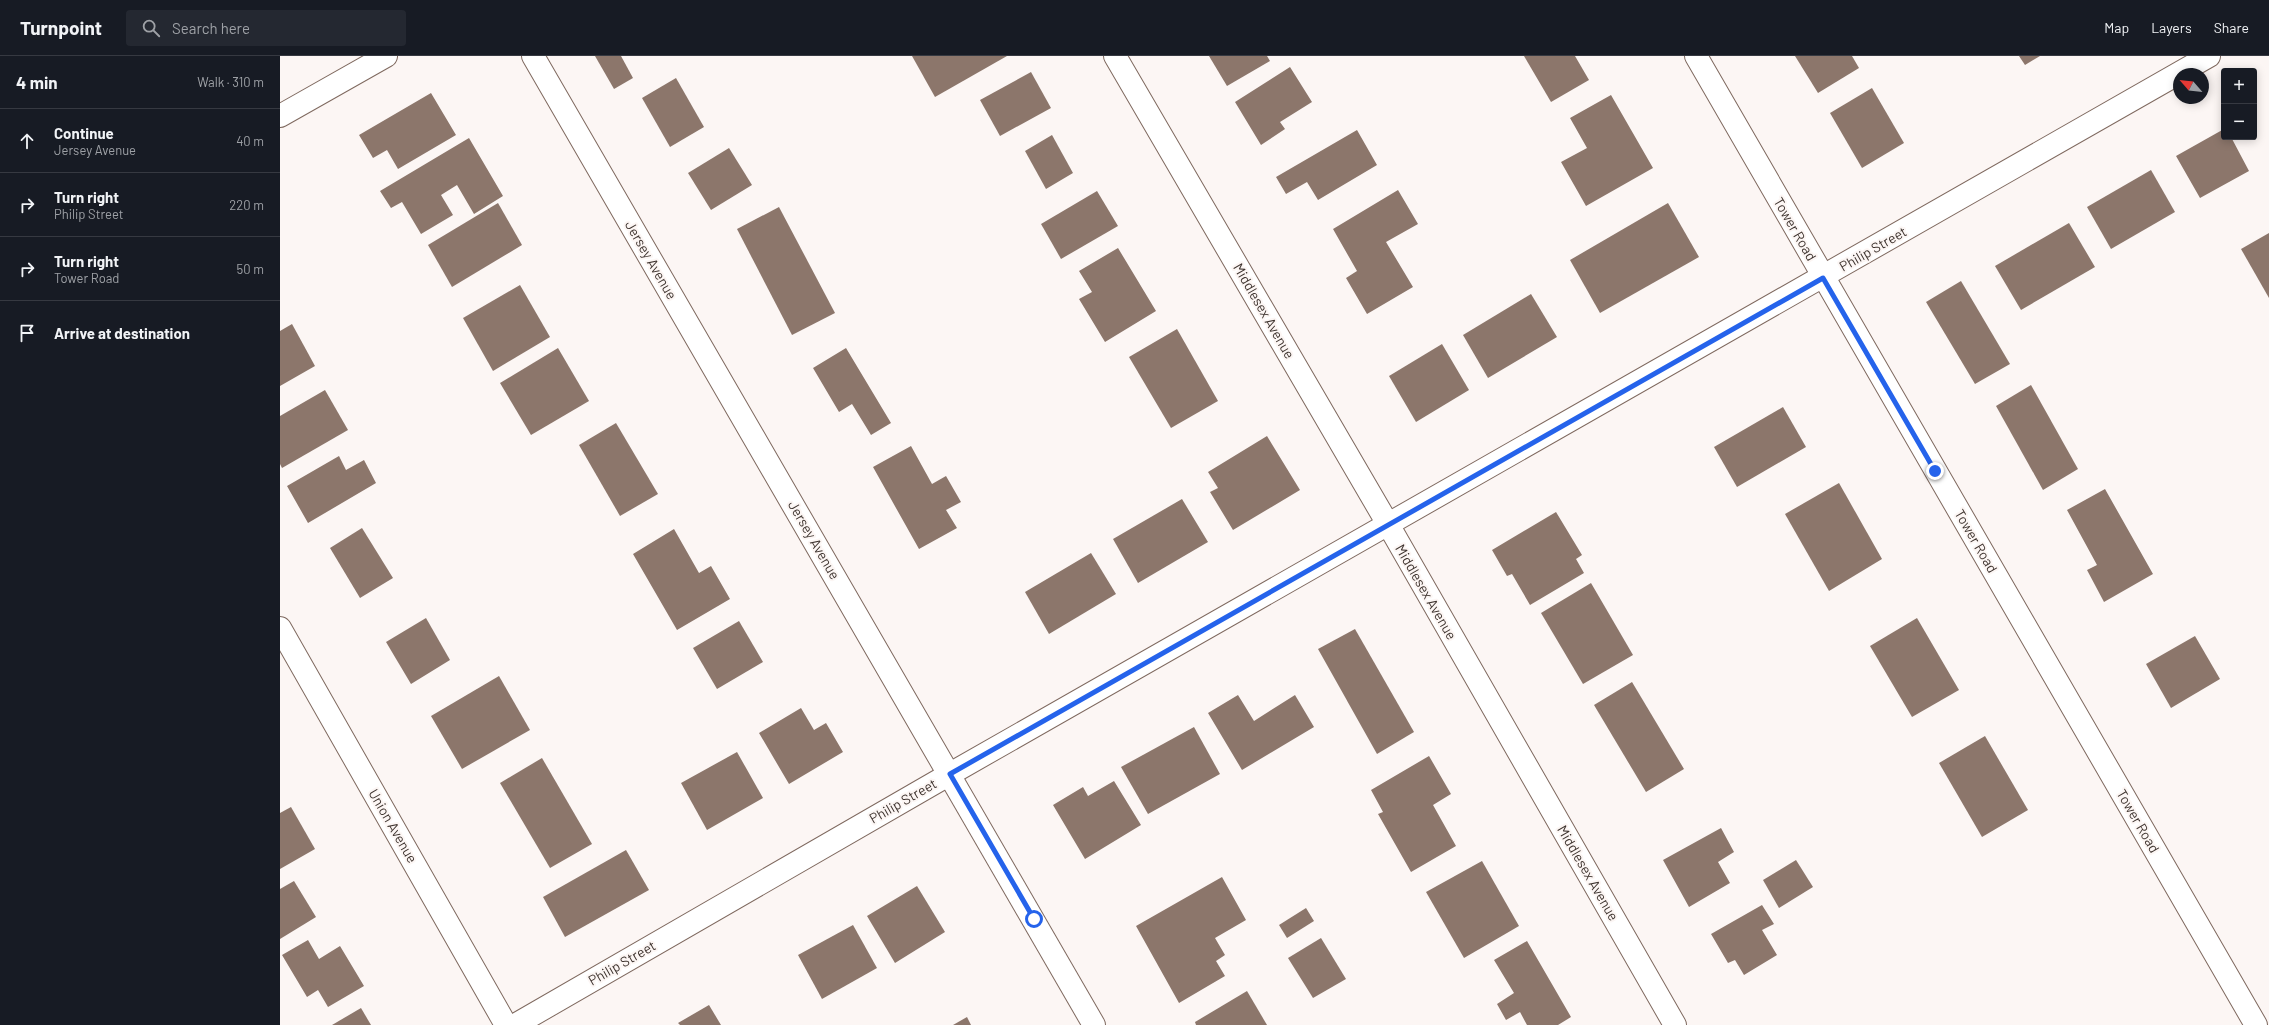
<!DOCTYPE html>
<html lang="en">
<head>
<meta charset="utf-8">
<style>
	:root { --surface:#171b24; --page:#242831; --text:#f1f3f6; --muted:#9ea1a6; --line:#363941 }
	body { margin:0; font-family:Barlow,sans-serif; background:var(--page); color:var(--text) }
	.controls { position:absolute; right:12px; top:12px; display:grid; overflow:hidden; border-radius:4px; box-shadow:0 2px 10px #0003 }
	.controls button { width:36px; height:36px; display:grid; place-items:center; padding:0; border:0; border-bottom:1px solid var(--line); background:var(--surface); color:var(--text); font:20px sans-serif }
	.compass { position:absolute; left:1893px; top:12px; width:36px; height:36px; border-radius:50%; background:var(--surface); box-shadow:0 2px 10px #0003; rotate:298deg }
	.stop { position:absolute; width:12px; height:12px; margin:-9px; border:3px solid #2563eb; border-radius:50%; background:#fff }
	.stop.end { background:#2563eb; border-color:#fff; box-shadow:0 1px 4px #0008 }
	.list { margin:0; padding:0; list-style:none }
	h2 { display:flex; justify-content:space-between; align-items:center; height:52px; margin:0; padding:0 16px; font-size:17px }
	h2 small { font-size:13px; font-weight:400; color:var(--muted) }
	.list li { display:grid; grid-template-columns:26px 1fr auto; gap:12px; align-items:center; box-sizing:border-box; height:64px; padding:0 16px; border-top:1px solid var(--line) }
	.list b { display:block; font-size:15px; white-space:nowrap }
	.list p { margin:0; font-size:13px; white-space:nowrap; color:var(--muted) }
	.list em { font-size:13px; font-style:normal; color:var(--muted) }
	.icon { flex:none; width:22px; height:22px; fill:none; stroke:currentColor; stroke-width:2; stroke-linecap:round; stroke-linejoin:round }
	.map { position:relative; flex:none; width:1989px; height:969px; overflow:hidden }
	header { display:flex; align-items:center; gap:24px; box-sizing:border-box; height:56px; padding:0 20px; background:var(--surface); border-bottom:1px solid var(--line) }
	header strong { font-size:19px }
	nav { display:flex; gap:22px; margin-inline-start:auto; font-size:14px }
	.search { width:280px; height:36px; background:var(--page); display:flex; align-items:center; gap:10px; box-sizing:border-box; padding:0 14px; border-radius:4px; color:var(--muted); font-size:15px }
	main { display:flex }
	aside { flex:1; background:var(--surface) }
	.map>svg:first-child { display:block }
	.building { fill:#8c766b }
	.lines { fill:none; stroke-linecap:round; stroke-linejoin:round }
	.minor-casing { stroke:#7f695f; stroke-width:24 }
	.minor { stroke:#fff; stroke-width:22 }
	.route { stroke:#2563eb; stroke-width:5 }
	.labels { text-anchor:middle; stroke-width:4; stroke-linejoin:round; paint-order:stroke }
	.street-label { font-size:14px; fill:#3e342f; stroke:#fcf6f4 }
</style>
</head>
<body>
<header>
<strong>Turnpoint</strong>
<div class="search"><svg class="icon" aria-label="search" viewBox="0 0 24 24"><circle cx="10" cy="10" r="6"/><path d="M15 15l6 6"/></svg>Search here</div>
<nav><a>Map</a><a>Layers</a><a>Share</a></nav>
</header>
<main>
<aside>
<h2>4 min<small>Walk · 310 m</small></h2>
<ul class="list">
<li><svg class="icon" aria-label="ahead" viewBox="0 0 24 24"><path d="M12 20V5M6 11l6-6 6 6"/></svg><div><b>Continue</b><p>Jersey Avenue</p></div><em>40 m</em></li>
<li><svg class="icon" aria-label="right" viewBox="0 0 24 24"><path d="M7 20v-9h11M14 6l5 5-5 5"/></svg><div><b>Turn right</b><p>Philip Street</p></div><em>220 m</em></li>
<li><svg class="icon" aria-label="right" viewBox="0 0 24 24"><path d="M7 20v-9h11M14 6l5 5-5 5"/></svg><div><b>Turn right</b><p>Tower Road</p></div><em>50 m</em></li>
<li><svg class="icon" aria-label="arrive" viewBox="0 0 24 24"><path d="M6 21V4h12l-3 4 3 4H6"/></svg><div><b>Arrive at destination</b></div></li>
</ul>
</aside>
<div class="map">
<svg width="1989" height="969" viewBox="0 0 1989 969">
	<rect width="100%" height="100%" fill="#fcf6f4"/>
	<g class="building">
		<polygon points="315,0 341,0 353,22 334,33"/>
		<polygon points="632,0 727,0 655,41"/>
		<polygon points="929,0 987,0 990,5 947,30"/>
		<polygon points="1244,0 1295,0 1309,24 1271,46"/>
		<polygon points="1515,0 1572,0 1579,12 1538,37"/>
		<polygon points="1739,0 1760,0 1745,9"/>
		<polygon points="1010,11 1032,46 1000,66 1005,73 981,89 955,46"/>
		<polygon points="751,16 771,52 720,80 700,44"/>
		<polygon points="396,22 424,71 390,91 362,42"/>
		<polygon points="1592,32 1624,87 1582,112 1550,57"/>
		<polygon points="151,37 176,79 118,113 107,94 93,102 79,79"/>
		<polygon points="1331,39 1373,112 1306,150 1281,106 1307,92 1290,62"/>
		<polygon points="1944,73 1944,81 1951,81 1969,115 1920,142 1896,100"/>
		<polygon points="1077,74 1097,109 1038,144 1027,126 1006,138 996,121"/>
		<polygon points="772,79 793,117 766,133 745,95"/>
		<polygon points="189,82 223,140 194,158 177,129 161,139 173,159 141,178 122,146 111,152 100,135"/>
		<polygon points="449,92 472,129 431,154 408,117"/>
		<polygon points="1871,114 1895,156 1831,193 1807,151"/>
		<polygon points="1118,134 1138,168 1106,186 1133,231 1087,258 1066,222 1077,215 1053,173"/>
		<polygon points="817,135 838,170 781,203 761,168"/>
		<polygon points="218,147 242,189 172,231 148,189"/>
		<polygon points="1388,147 1419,201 1320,257 1290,204"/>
		<polygon points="499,151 555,257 512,279 457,173"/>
		<polygon points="1789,167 1815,211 1741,254 1715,210"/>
		<polygon points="1989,177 1989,242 1961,193"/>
		<polygon points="838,192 876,255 825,286 799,243 812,236 799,215"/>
		<polygon points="1681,225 1730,308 1695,328 1646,246"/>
		<polygon points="240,229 270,281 213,315 183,262"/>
		<polygon points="1251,238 1277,281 1208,322 1183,279"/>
		<polygon points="12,268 35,310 0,330 0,275"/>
		<polygon points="897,273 938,345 891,372 849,301"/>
		<polygon points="1162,288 1189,334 1136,366 1109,320"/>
		<polygon points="278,292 309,345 251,379 220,327"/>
		<polygon points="566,292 611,367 591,379 572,348 559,356 533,312"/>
		<polygon points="1751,329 1798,413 1763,434 1716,350"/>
		<polygon points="45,334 68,374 2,412 0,408 0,360"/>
		<polygon points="1503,351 1526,391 1457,431 1434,391"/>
		<polygon points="336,367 378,438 340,460 299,389"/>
		<polygon points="987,380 1020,434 953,474 930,436 938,432 928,416"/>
		<polygon points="631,390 652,428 666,420 681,446 666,454 677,472 639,493 593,411"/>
		<polygon points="59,400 66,414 84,404 96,427 28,467 7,430"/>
		<polygon points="1559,427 1602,503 1549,535 1505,458"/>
		<polygon points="1825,433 1873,518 1824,546 1807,514 1817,509 1787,454"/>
		<polygon points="902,443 928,486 858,527 833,483"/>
		<polygon points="1276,456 1302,499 1296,503 1304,517 1250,549 1232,518 1227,520 1212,494"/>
		<polygon points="82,472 113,522 80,542 50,492"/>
		<polygon points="394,473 419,517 431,510 450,543 397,574 353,498"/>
		<polygon points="811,497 836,538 769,578 745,536"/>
		<polygon points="1311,527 1353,599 1303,628 1261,557"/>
		<polygon points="146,562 170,604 131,628 106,586"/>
		<polygon points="1637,562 1679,634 1632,661 1590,590"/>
		<polygon points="459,565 483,606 437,633 413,592"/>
		<polygon points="1075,573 1134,676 1097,698 1038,593"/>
		<polygon points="1915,580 1940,623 1891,652 1866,608"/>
		<polygon points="219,620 250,674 182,713 151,660"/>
		<polygon points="1352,626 1404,713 1366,736 1314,649"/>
		<polygon points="958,639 974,665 1015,639 1034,671 962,714 928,657"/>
		<polygon points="521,652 534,674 546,667 563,696 509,728 479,677"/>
		<polygon points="914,671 940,718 868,758 841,711"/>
		<polygon points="1705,680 1748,754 1702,781 1659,707"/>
		<polygon points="457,696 483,742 427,774 401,727"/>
		<polygon points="1149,700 1171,738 1153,749 1176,790 1131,816 1098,758 1103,756 1091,734"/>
		<polygon points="262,702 312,788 270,812 220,727"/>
		<polygon points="834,725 861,769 805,803 773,749 803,731 808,740"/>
		<polygon points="11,751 35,793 0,813 0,757"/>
		<polygon points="1441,772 1454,796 1438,806 1450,827 1409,851 1383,804"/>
		<polygon points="346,794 369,834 285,881 263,841"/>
		<polygon points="1516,804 1533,831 1499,852 1483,824"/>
		<polygon points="1202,805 1239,870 1184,902 1146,836"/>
		<polygon points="942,821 966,864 935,882 945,899 936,905 945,920 899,947 856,870"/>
		<polygon points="14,825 36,861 0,883 0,833"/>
		<polygon points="637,830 665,876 615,907 587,860"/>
		<polygon points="1482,849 1494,868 1482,874 1497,899 1464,919 1455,904 1448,907 1431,878"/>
		<polygon points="1026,852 1034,865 1007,882 999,869"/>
		<polygon points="573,869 597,912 542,943 518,899"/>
		<polygon points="1041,882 1066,923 1033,942 1008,902"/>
		<polygon points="28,884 39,903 60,890 84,930 48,951 38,934 27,941 2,899"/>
		<polygon points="1247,885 1291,961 1278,969 1247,969 1240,956 1226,964 1217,948 1234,937 1214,904"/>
		<polygon points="967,935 987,969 916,969 915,966"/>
		<polygon points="429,949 441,969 400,969 398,967"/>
		<polygon points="81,952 91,969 52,969"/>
		<polygon points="687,961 691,969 673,969"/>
	</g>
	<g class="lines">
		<g class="minor-casing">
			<g id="minor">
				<polyline points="253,0 814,969"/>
				<polyline points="835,0 1109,470 1395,969"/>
				<polyline points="1416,0 1976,969"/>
				<polyline points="0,60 106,0"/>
				<polyline points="0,572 226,969"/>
				<polyline points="235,969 670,718 1929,0"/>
			</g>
		</g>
		<use href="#minor" class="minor"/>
	</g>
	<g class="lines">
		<polyline class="route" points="754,863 670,718 1543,222 1655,415"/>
	</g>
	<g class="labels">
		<g class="street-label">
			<text transform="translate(1515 173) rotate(60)" y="5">Tower Road</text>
			<text transform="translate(1593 193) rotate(-30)" y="5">Philip Street</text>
			<text transform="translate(371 204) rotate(60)" y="5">Jersey Avenue</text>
			<text transform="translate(984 255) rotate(60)" y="5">Middlesex Avenue</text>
			<text transform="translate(534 484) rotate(60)" y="5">Jersey Avenue</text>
			<text transform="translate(1696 485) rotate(60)" y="5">Tower Road</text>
			<text transform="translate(1146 536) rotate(60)" y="5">Middlesex Avenue</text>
			<text transform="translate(623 745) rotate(-30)" y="5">Philip Street</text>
			<text transform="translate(1858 765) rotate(60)" y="5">Tower Road</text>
			<text transform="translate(113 770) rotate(60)" y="5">Union Avenue</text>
			<text transform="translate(1308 817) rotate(60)" y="5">Middlesex Avenue</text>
			<text transform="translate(342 907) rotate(-30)" y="5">Philip Street</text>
		</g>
	</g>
</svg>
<div class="controls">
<button>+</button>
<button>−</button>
</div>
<svg class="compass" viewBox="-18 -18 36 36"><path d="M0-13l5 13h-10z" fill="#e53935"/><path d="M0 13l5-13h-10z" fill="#9ea1a6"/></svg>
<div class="stop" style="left:754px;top:863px"></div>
<div class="stop end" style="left:1655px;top:415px"></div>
</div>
</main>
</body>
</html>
